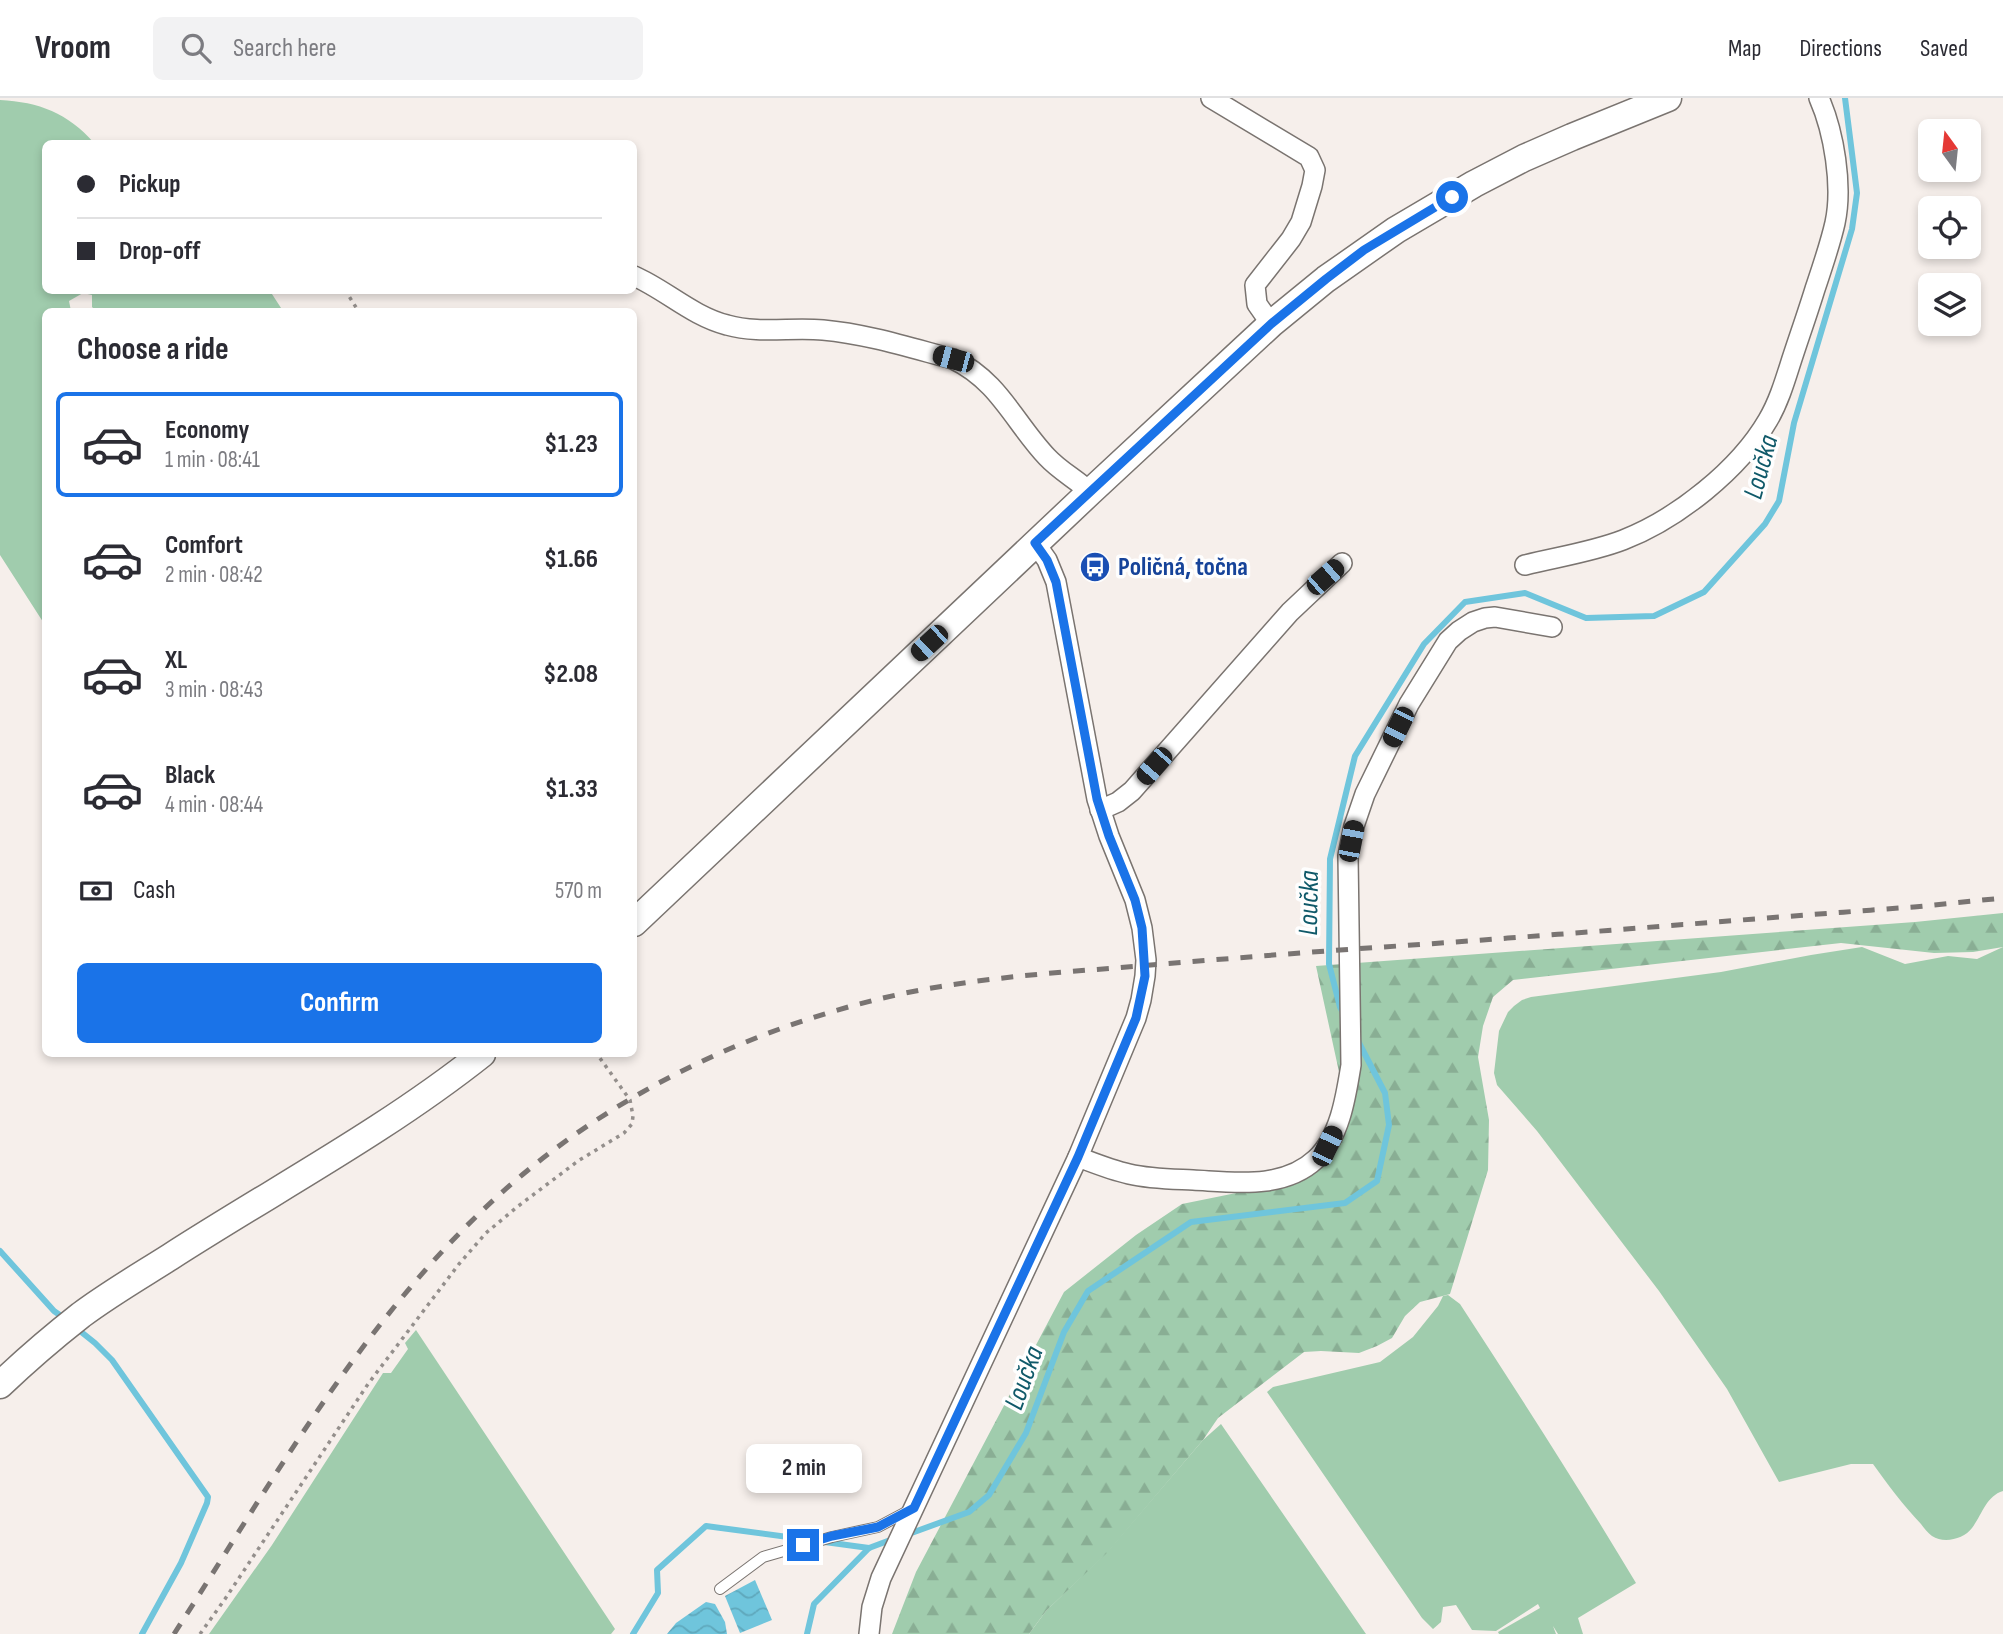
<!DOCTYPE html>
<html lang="en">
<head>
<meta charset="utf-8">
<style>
  :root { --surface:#fff; --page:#f2f2f3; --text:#2b2b33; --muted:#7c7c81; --line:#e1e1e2; --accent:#1a73e8 }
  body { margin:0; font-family:"Sofia Sans Condensed",sans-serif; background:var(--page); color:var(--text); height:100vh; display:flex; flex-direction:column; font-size:26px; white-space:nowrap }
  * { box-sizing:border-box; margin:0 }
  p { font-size:23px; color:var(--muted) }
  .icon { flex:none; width:38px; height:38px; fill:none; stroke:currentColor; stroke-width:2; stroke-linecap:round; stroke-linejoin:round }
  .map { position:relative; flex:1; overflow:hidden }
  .sheet { position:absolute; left:42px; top:210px; width:595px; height:749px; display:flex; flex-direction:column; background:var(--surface); border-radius:10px; box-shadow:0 4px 10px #0003 }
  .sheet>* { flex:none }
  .hud { position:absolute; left:42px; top:42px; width:595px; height:154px; border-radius:10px; box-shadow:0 4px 10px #0003; display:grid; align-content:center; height:154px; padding:0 35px; background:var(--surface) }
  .needle { width:46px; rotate:345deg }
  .controls { position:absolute; left:1918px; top:21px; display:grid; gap:14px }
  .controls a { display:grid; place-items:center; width:63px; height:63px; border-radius:10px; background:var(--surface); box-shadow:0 4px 10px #0003; font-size:35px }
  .end { position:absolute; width:32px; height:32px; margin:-16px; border:9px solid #1a73e8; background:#fff; box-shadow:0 0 0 4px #fff }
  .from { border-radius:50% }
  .bubble { position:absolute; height:49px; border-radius:10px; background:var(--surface); box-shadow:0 4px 10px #0003; font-size:23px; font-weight:700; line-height:49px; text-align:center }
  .car { position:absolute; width:21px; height:42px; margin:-21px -10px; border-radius:9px; box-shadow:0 0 5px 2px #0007; background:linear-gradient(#222 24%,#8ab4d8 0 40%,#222 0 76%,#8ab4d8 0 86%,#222 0) }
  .hud b { display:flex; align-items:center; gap:24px; height:66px; font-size:26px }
  .hud b+b { border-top:2px solid var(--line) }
  .hud i { width:18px; height:18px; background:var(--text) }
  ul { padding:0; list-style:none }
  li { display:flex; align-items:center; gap:21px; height:105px; margin:0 14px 10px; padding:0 21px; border:4px solid transparent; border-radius:10px }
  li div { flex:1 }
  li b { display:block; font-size:26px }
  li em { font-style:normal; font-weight:700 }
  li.active { border-color:var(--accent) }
  li>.icon { width:63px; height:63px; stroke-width:1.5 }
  h2 { padding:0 35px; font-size:32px; line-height:84px }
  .pay { display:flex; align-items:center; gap:18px; height:77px; padding:0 35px; font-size:26px }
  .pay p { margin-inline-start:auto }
  .action { display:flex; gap:14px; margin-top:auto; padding:14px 35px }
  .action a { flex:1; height:80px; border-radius:10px; background:var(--accent); color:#fff; font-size:28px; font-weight:700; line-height:80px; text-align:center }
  header { display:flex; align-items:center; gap:42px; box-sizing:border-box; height:98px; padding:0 35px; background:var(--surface); border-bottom:2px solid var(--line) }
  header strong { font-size:33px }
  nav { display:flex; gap:38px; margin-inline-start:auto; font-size:24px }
  .search { width:490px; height:63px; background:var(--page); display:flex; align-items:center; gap:18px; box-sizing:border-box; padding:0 24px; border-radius:10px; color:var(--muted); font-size:26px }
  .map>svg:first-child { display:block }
</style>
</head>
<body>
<header>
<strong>Vroom</strong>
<div class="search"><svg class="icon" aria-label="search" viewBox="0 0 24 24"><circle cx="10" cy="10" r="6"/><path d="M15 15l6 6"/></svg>Search here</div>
<nav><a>Map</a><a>Directions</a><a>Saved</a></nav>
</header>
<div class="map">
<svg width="2003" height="1536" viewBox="0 0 2003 1536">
  <defs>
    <pattern id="forest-firs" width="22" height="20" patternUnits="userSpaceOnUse" patternTransform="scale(1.75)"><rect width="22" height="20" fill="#a0ccad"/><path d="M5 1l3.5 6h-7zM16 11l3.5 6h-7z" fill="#89ae94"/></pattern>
    <pattern id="water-waves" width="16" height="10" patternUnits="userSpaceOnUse" patternTransform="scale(1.75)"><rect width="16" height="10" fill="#6fc5dc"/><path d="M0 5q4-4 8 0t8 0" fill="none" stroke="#5fa8bc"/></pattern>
  </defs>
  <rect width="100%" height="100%" fill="#f6efeb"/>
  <!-- green -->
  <g fill="#a0ccad">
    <path d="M0,2c39,2 68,13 94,43l-48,1v146l224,1 13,20h-187l-4,-4v-12l-9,-2 -14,8 2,10 -25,1 -1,313 -45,-70z"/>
    <path d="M1862,849l43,17 43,-8 29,3 26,-12v544c-17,5 -21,24 -31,37 -8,11 -28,16 -40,8 -4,-3 -8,-8 -11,-12 -18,-19 -33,-39 -48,-60h-22l-72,18 -52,-93 -68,-98 -122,-160 -40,-46 -3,-12 5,-42 9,-19 6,-6 8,-6 9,-3 190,-25 90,-17z"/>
    <path d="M1448,1197l12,9c60,92 119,184 176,279l-58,35 5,16h-25l-5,-8 3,8h-57l-1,-2 42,-24 -2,-4 -42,27 -24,-1 -16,-25 -13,2 -2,15 -8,7 -11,-11 -155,-226 6,-5 107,-25 33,-25 25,-31 5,-10z"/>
    <path d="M416,1232l199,299 -4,5h-402l63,-89 111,-172h8l17,-24 -3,-6z"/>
    <path d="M1221,1326l145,210h-337l17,-23 62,-60 95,-111z"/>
  </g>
  <!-- forest -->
  <path fill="url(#forest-firs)" d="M2003,815v34l-30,5 -39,1 -93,-10 -328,37 -20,17 -10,29 -5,31 11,63 -1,50 -38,124 -30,8 -15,14 -13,22 -15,8 -18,7 -38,-2 -17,1 -86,66 -15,22 -95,112 -62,59 -17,23h-137l24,-62 148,-280 72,-57 46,-31 69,-14 48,-13 47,-73 -30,-138 599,-44z"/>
  <!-- water -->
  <g fill="url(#water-waves)">
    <path d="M755,1482l17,40 -32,13 -15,-37z"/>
    <path d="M706,1504l9,2 10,18 2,12h-60l9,-11z"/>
  </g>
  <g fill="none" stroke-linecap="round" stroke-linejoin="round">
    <!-- stream -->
    <g stroke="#6fc5dc" stroke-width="6">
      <path d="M1345,918l-5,-9 -11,-43 1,-105 25,-103 69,-112 41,-42 60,-9 61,25 68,-2 50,-24 61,-68 14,-23 15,-78 58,-194 5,-36 -12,-95"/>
      <path d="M0,1153l54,60 10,7"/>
      <path d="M75,1229l20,16 17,17 96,137 -1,6 -26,60 -39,71"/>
      <path d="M906,1437l63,-23 20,-17 37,-62 38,-101 24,-41 103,-69 154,-19 32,-22 12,-56 -4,-32 -27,-52"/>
      <path d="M633,1536l25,-41 -1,-23 49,-44 163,22"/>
      <path d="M807,1536l7,-30 55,-56 24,-9"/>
    </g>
    <!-- service casing -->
    <g stroke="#7a7470" stroke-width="12">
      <path id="service" d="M720,1491l43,-32 69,-20 46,-10 32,-17"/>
    </g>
    <!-- minor casing -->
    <g stroke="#7a7470" stroke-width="22">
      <g id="minor">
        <path d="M1211,0l98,59 6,13 -3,16 -11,36 -10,17 -36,46 2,19 14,20"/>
        <path d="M634,178c32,14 58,40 93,49 32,9 64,2 96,5 44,4 88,18 130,29 46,22 61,63 94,98 13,14 29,22 43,35"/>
        <path d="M1525,467c32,-8 67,-13 98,-25 54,-21 116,-70 145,-120 10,-17 16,-36 22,-55 8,-25 17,-50 25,-76 7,-21 15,-44 20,-66 8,-37 -1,-91 -16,-125"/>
        <path d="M1100,712l18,-8 14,-11 158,-179 52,-49"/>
        <path d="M1078,1059c16,6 33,13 51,17 21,5 42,5 64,6 40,2 90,10 123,-21 24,-22 30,-63 35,-94l-3,-209 6,-30 11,-32 44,-90 39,-63 11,-10 14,-9 12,-4 10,-1 57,10"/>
        <path d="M869,1536l3,-27 9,-29 197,-421 58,-139 5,-18 4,-24 1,-16 -4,-32 -7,-28 -26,-64 -12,-37 -41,-217 -9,-22 -12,-17"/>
      </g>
    </g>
    <!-- secondary casing -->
    <g stroke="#7a7470" stroke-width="29">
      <g id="secondary">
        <path d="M634,825l456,-431 181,-168 55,-45 70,-49 78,-46 50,-26 48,-21 96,-39"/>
        <path d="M0,1287c26,-25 53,-48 81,-70 28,-21 59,-39 89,-58 104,-67 215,-126 312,-203"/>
      </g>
    </g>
    <!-- path -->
    <g stroke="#948f8c" stroke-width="3.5" stroke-dasharray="3.5 5" stroke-linecap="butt">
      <path d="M345,192l14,22"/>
      <path d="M200,1536l25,-35 143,-215 91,-120 27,-31 31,-26 61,-46 46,-28 8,-9 1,-8 -3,-16 -33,-46"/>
    </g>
    <!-- service -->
    <use href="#service" stroke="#fff" stroke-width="10"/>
    <!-- minor -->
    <use href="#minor" stroke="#fff" stroke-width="19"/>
    <!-- secondary -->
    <use href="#secondary" stroke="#fff" stroke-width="26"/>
    <!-- rail -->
    <path stroke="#797472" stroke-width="5" stroke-dasharray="12 12" stroke-linecap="butt" d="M174,1536c104,-161 199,-334 348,-459 103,-86 231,-146 361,-177 76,-18 154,-24 232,-30 84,-7 168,-14 253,-20 182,-12 364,-28 546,-41l89,-9"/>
  </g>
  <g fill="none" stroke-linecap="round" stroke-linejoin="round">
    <!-- route -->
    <path stroke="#1a73e8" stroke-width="9" d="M803,1447l29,-9 46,-9 36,-19 164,-351 58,-139 9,-42 -3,-48 -7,-28 -26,-64 -12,-37 -41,-217 -9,-22 -12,-17 236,-219 55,-45 38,-29 88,-53"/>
  </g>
  <!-- icons -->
  <defs>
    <g id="bus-disc" transform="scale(1.575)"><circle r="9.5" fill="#1a4fb4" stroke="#fefefe"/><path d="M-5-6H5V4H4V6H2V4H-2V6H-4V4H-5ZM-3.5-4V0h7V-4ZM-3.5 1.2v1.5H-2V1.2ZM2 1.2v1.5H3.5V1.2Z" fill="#fff"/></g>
  </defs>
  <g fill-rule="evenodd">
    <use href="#bus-disc" x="1095" y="469"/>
  </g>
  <g text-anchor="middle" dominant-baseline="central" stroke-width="7" stroke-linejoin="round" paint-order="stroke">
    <!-- transit labels -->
    <g font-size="26" font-weight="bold" fill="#164399" stroke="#fefefe" text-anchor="start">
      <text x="1118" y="469">Poličná, točna</text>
    </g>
    <!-- water labels -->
    <g font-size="28" font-style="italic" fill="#0f5969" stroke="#fefefe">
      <text transform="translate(1761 369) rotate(-75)">Loučka</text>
      <text transform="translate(1309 805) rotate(-89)">Loučka</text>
      <text transform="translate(1024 1280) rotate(-70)">Loučka</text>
    </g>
  </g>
</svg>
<div class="controls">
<a><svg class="needle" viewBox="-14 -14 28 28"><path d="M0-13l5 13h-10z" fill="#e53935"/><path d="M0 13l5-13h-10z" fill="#7c7c81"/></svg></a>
<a><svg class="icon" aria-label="locate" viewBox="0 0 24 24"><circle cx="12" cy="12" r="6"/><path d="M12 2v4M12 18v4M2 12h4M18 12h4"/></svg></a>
<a><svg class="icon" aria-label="layers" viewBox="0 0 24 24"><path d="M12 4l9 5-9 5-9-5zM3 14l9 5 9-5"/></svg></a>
</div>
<i class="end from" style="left:1452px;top:99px"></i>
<i class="end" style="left:803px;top:1447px"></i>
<div class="bubble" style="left:746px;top:1346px;width:116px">2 min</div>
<i class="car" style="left:953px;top:261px;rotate:285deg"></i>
<i class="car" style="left:1325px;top:479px;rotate:49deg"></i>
<i class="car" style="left:929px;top:545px;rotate:227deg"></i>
<i class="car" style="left:1398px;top:629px;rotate:206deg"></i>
<i class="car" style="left:1154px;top:668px;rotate:221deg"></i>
<i class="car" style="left:1351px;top:743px;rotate:11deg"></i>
<i class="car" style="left:1327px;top:1048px;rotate:25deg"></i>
<div class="hud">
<b><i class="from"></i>Pickup</b>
<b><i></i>Drop-off</b>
</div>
<section class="sheet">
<h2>Choose a ride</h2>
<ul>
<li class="active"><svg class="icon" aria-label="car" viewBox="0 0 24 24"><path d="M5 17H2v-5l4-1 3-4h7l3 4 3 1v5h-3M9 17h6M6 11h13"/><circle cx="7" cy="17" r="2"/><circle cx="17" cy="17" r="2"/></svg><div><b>Economy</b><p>1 min · 08:41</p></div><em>$1.23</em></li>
<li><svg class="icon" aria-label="car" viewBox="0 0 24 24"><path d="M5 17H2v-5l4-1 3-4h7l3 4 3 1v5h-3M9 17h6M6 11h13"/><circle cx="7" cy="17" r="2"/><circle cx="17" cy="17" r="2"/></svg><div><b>Comfort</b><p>2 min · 08:42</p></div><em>$1.66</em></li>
<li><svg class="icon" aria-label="car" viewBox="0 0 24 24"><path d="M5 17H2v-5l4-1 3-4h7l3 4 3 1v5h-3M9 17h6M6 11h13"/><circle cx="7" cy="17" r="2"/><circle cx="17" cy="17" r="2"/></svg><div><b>XL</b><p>3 min · 08:43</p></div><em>$2.08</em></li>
<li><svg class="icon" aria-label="car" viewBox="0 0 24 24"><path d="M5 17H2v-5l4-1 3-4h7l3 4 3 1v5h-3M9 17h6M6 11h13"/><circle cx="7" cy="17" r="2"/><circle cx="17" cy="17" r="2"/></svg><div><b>Black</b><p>4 min · 08:44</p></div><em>$1.33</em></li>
</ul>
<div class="pay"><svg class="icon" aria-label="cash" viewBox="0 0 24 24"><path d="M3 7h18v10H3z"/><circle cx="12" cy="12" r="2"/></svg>Cash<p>570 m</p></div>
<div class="action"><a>Confirm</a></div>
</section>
</div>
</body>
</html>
